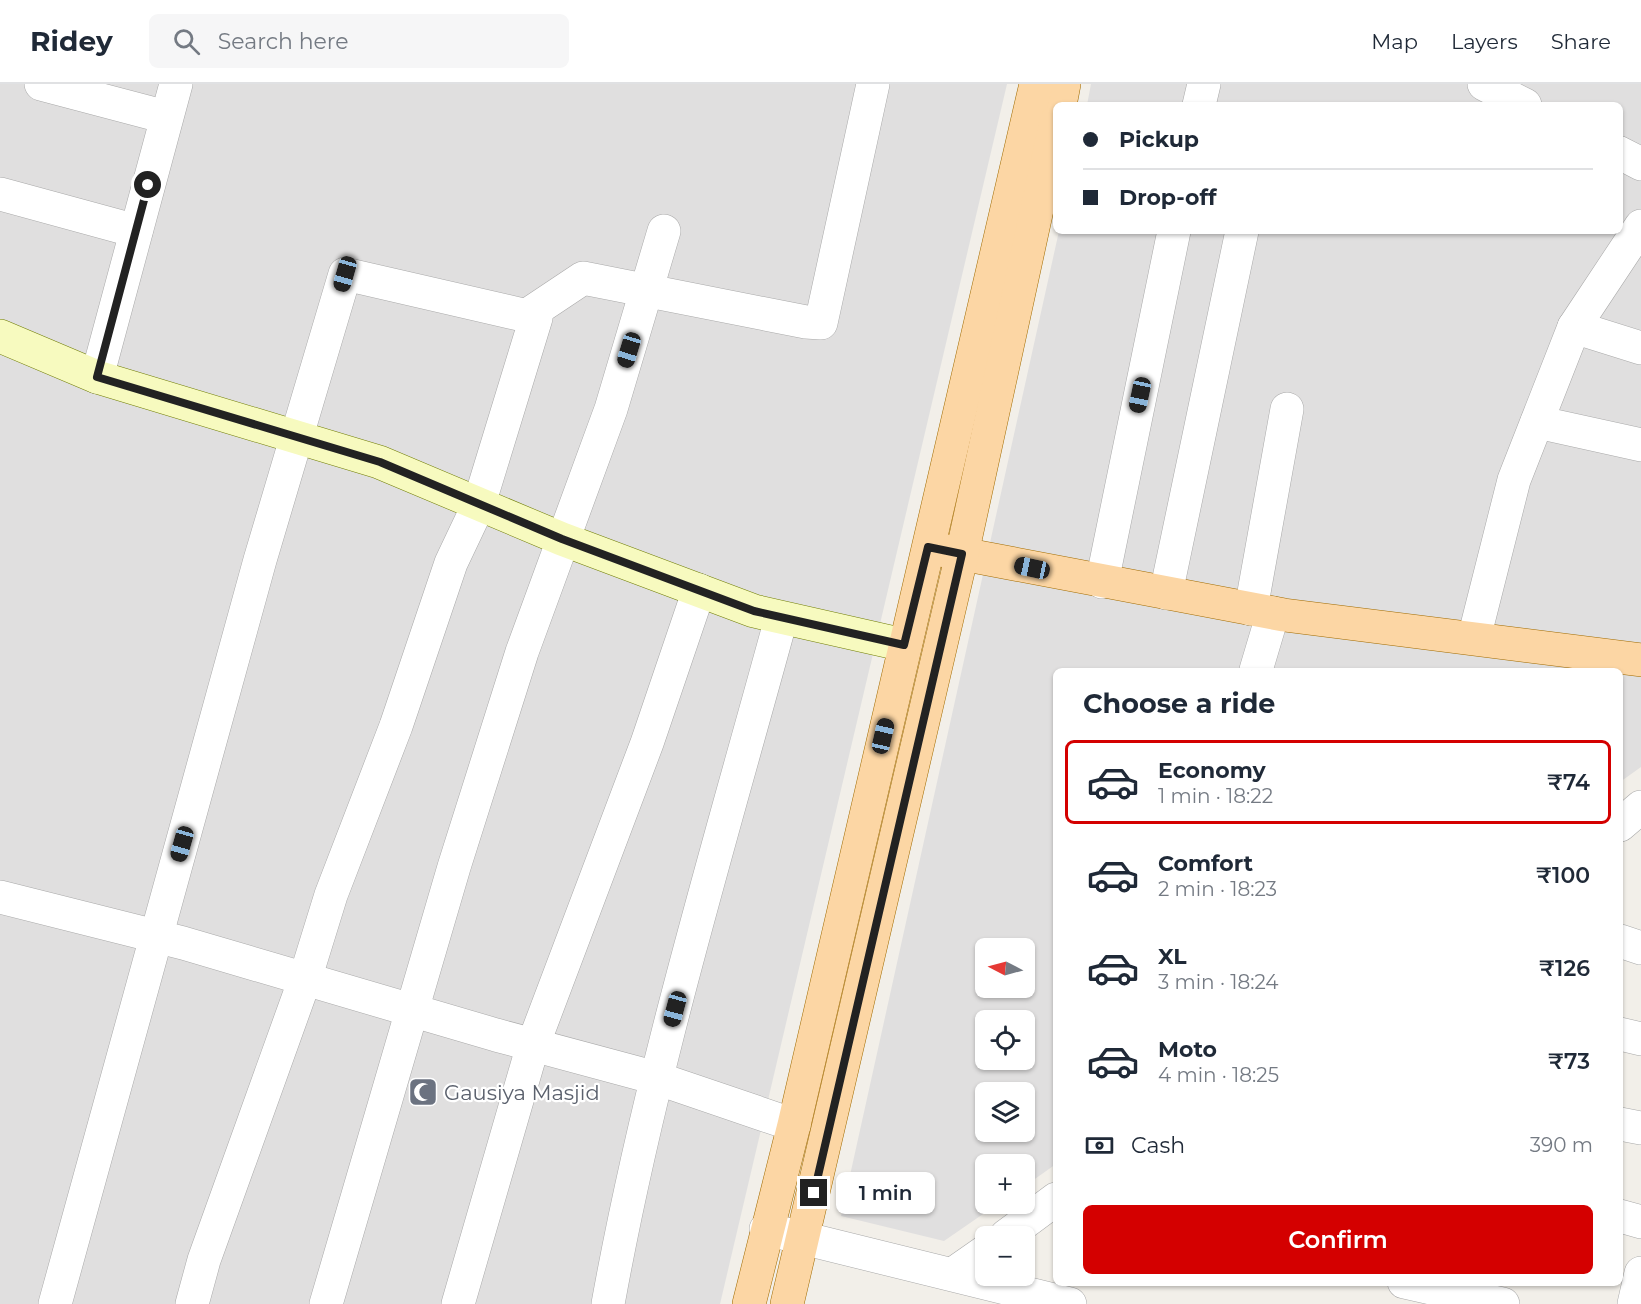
<!DOCTYPE html>
<html lang="en">
<head>
<meta charset="utf-8">
<style>
  :root { --surface:#fff; --page:#f6f6f7; --text:#1f2937; --muted:#747a83; --line:#e0e1e3; --accent:#d40000 }
  body { margin:0; font-family:Montserrat,sans-serif; background:var(--page); color:var(--text); height:100vh; display:flex; flex-direction:column; font-size:22px; white-space:nowrap }
  * { box-sizing:border-box; margin:0 }
  p { font-size:20px; color:var(--muted) }
  .icon { flex:none; width:33px; height:33px; fill:none; stroke:currentColor; stroke-width:2; stroke-linecap:round; stroke-linejoin:round }
  .map { position:relative; flex:1; overflow:hidden }
  .drawer { position:absolute; left:1053px; top:584px; width:570px; height:618px; display:flex; flex-direction:column; background:var(--surface); border-radius:9px; box-shadow:0 2px 4px #0004 }
  .drawer>* { flex:none }
  .hud { position:absolute; left:1053px; top:18px; width:570px; height:132px; border-radius:9px; box-shadow:0 2px 4px #0004; display:grid; align-content:center; height:132px; padding:0 30px; background:var(--surface) }
  .needle { width:39px; rotate:276deg }
  .tools { position:absolute; left:975px; top:854px; display:grid; gap:12px }
  .tools a { display:grid; place-items:center; width:60px; height:60px; border-radius:9px; background:var(--surface); box-shadow:0 2px 4px #0004; font-size:30px }
  .end { position:absolute; width:27px; height:27px; margin:-14px; border:8px solid #222; background:#fff; box-shadow:0 0 0 3px #fff }
  .from { border-radius:50% }
  .bubble { position:absolute; height:42px; border-radius:9px; background:var(--surface); box-shadow:0 2px 4px #0004; font-size:20px; font-weight:600; line-height:42px; text-align:center }
  .car { position:absolute; width:18px; height:36px; margin:-18px -9px; border-radius:8px; box-shadow:0 0 4px 2px #0007; background:linear-gradient(#222 24%,#8ab4d8 0 40%,#222 0 76%,#8ab4d8 0 86%,#222 0) }
  .hud b { display:flex; align-items:center; gap:21px; height:57px; font-size:22px }
  .hud b+b { border-top:2px solid var(--line) }
  .hud i { width:15px; height:15px; background:var(--text) }
  ul { padding:0; list-style:none }
  li { display:flex; align-items:center; gap:18px; height:84px; margin:0 12px 9px; padding:0 18px; border:3px solid transparent; border-radius:9px }
  li div { flex:1 }
  li b { display:block; font-size:22px }
  li em { font-style:normal; font-weight:600 }
  li.on { border-color:var(--accent) }
  li>.icon { width:54px; height:54px; stroke-width:1.5 }
  h2 { padding:0 30px; font-size:27px; line-height:72px }
  .pay { display:flex; align-items:center; gap:15px; height:66px; padding:0 30px; font-size:22px }
  .pay p { margin-inline-start:auto }
  .primary-button { display:flex; gap:12px; margin-top:auto; padding:12px 30px }
  .primary-button a { flex:1; height:69px; border-radius:9px; background:var(--accent); color:#fff; font-size:24px; font-weight:600; line-height:69px; text-align:center }
  header { display:flex; align-items:center; gap:36px; box-sizing:border-box; height:84px; padding:0 30px; background:var(--surface); border-bottom:2px solid var(--line) }
  header strong { font-size:28px }
  nav { display:flex; gap:33px; margin-inline-start:auto; font-size:21px }
  .search { width:420px; height:54px; background:var(--page); display:flex; align-items:center; gap:15px; box-sizing:border-box; padding:0 21px; border-radius:9px; color:var(--muted); font-size:22px }
  .map>svg:first-child { display:block }
</style>
</head>
<body>
<header>
<strong>Ridey</strong>
<div class="search"><svg class="icon" aria-label="search" viewBox="0 0 24 24"><circle cx="10" cy="10" r="6"/><path d="M15 15l6 6"/></svg>Search here</div>
<nav><a>Map</a><a>Layers</a><a>Share</a></nav>
</header>
<div class="map">
<svg width="1641" height="1220" viewBox="0 0 1641 1220">
  <rect width="100%" height="100%" fill="#f2efe9"/>
  <!-- residential -->
  <g fill="#e0dfdf" fill-rule="evenodd">
    <path d="M0,0h1007l-287,1220h-720z"/>
    <path d="M1091,0h550v683l-21,15v-112h-564v494l-31,22 -1,-22h-38v39h13l-55,38 -103,-25 218,-985h561v-126h-533zM986,864h38v39h-38zM986,936h38v39h-38zM986,1008h38v39h-38z"/>
  </g>
  <g fill="none" stroke-linecap="round" stroke-linejoin="round">
    <!-- minor casing -->
    <g stroke="#a9a9a9" stroke-width="34">
      <g id="minor">
        <path d="M41,0l125,33"/>
        <path d="M1484,0l41,21"/>
        <path d="M1199,21l5,-21"/>
        <path d="M1620,69l21,11"/>
        <path d="M0,110l136,37"/>
        <path d="M526,232l57,-38 223,44 15,1 52,-239"/>
        <path d="M1574,243l67,21"/>
        <path d="M97,293l79,-293"/>
        <path d="M1537,338l104,23"/>
        <path d="M1102,498l72,-351"/>
        <path d="M1166,509l76,-362"/>
        <path d="M1251,525l36,-200"/>
        <path d="M1474,554l40,-158 60,-153 67,-101"/>
        <path d="M1256,586l17,-57"/>
        <path d="M1620,741l21,-18"/>
        <path d="M0,813l183,46 313,92 160,43 138,47"/>
        <path d="M1620,857l21,7"/>
        <path d="M1620,950l21,5"/>
        <path d="M1620,1040l21,4"/>
        <path d="M1620,1132l21,6"/>
        <path d="M766,1145l304,75"/>
        <path d="M1006,1152l50,-37"/>
        <path d="M953,1190l33,-23"/>
        <path d="M1404,1198l99,22"/>
        <path d="M55,1220l205,-744 85,-286 191,44 -57,186 -28,59 -55,163 -65,169 -26,84 -101,281 -12,44"/>
        <path d="M326,1220l128,-437 68,-215 89,-243 53,-178"/>
        <path d="M458,1220l75,-259 114,-302 52,-153"/>
        <path d="M608,1220c42,-232 111,-458 173,-685"/>
        <path d="M1634,1220l7,-31"/>
      </g>
    </g>
    <!-- secondary casing -->
    <g stroke="#707d05" stroke-width="34">
      <path id="secondary" d="M0,252l97,41 282,85 183,77 192,72 150,34"/>
    </g>
    <!-- primary casing -->
    <g stroke="#a06b00" stroke-width="34">
      <g id="primary">
        <path d="M1060,21l4,-21"/>
        <path d="M941,466l343,65 357,45"/>
        <path d="M749,1220l45,-179 242,-1041"/>
        <path d="M787,1220l175,-750 94,-432"/>
      </g>
    </g>
    <!-- minor -->
    <use href="#minor" stroke="#fff" stroke-width="33"/>
    <!-- secondary -->
    <use href="#secondary" stroke="#f7fabf" stroke-width="33"/>
    <!-- primary -->
    <use href="#primary" stroke="#fcd6a4" stroke-width="33"/>
  </g>
  <g fill="none" stroke-linecap="round" stroke-linejoin="round">
    <!-- route -->
    <path stroke="#222" stroke-width="8" d="M148,101l-51,192 283,85 182,77 192,72 150,34 24,-98 34,7 -148,639"/>
  </g>
  <!-- icons -->
  <defs>
    <g id="mosque-square" transform="scale(1.5)"><rect x="-9" y="-9" width="18" height="18" rx="4" fill="#6b7280" stroke="#fff"/><path d="M3.5-4.9A6 6 0 1 0 3.5 4.9A5 5 0 1 1 3.5-4.9Z" fill="#fff"/></g>
  </defs>
  <g fill-rule="evenodd">
    <use href="#mosque-square" x="423" y="1008"/>
  </g>
  <g text-anchor="middle" dominant-baseline="central" stroke-width="4.5" stroke-linejoin="round" paint-order="stroke">
    <!-- worship labels -->
    <g font-size="21" fill="#5b616d" stroke="#fff" text-anchor="start">
      <text x="444" y="1008">Gausiya Masjid</text>
    </g>
  </g>
</svg>
<div class="tools">
<a><svg class="needle" viewBox="-14 -14 28 28"><path d="M0-13l5 13h-10z" fill="#e53935"/><path d="M0 13l5-13h-10z" fill="#747a83"/></svg></a>
<a><svg class="icon" aria-label="locate" viewBox="0 0 24 24"><circle cx="12" cy="12" r="6"/><path d="M12 2v4M12 18v4M2 12h4M18 12h4"/></svg></a>
<a><svg class="icon" aria-label="layers" viewBox="0 0 24 24"><path d="M12 4l9 5-9 5-9-5zM3 14l9 5 9-5"/></svg></a>
<a>+</a>
<a>−</a>
</div>
<i class="end from" style="left:148px;top:101px"></i>
<i class="end" style="left:814px;top:1109px"></i>
<div class="bubble" style="left:836px;top:1088px;width:99px">1 min</div>
<i class="car" style="left:345px;top:190px;rotate:196deg"></i>
<i class="car" style="left:629px;top:266px;rotate:197deg"></i>
<i class="car" style="left:1140px;top:311px;rotate:192deg"></i>
<i class="car" style="left:1032px;top:484px;rotate:282deg"></i>
<i class="car" style="left:883px;top:652px;rotate:13deg"></i>
<i class="car" style="left:182px;top:760px;rotate:196deg"></i>
<i class="car" style="left:675px;top:925px;rotate:195deg"></i>
<div class="hud">
<b><i class="from"></i>Pickup</b>
<b><i></i>Drop-off</b>
</div>
<section class="drawer">
<h2>Choose a ride</h2>
<ul>
<li class="on"><svg class="icon" aria-label="car" viewBox="0 0 24 24"><path d="M5 17H2v-5l4-1 3-4h7l3 4 3 1v5h-3M9 17h6M6 11h13"/><circle cx="7" cy="17" r="2"/><circle cx="17" cy="17" r="2"/></svg><div><b>Economy</b><p>1 min · 18:22</p></div><em>₹74</em></li>
<li><svg class="icon" aria-label="car" viewBox="0 0 24 24"><path d="M5 17H2v-5l4-1 3-4h7l3 4 3 1v5h-3M9 17h6M6 11h13"/><circle cx="7" cy="17" r="2"/><circle cx="17" cy="17" r="2"/></svg><div><b>Comfort</b><p>2 min · 18:23</p></div><em>₹100</em></li>
<li><svg class="icon" aria-label="car" viewBox="0 0 24 24"><path d="M5 17H2v-5l4-1 3-4h7l3 4 3 1v5h-3M9 17h6M6 11h13"/><circle cx="7" cy="17" r="2"/><circle cx="17" cy="17" r="2"/></svg><div><b>XL</b><p>3 min · 18:24</p></div><em>₹126</em></li>
<li><svg class="icon" aria-label="car" viewBox="0 0 24 24"><path d="M5 17H2v-5l4-1 3-4h7l3 4 3 1v5h-3M9 17h6M6 11h13"/><circle cx="7" cy="17" r="2"/><circle cx="17" cy="17" r="2"/></svg><div><b>Moto</b><p>4 min · 18:25</p></div><em>₹73</em></li>
</ul>
<div class="pay"><svg class="icon" aria-label="cash" viewBox="0 0 24 24"><path d="M3 7h18v10H3z"/><circle cx="12" cy="12" r="2"/></svg>Cash<p>390 m</p></div>
<div class="primary-button"><a>Confirm</a></div>
</section>
</div>
</body>
</html>
